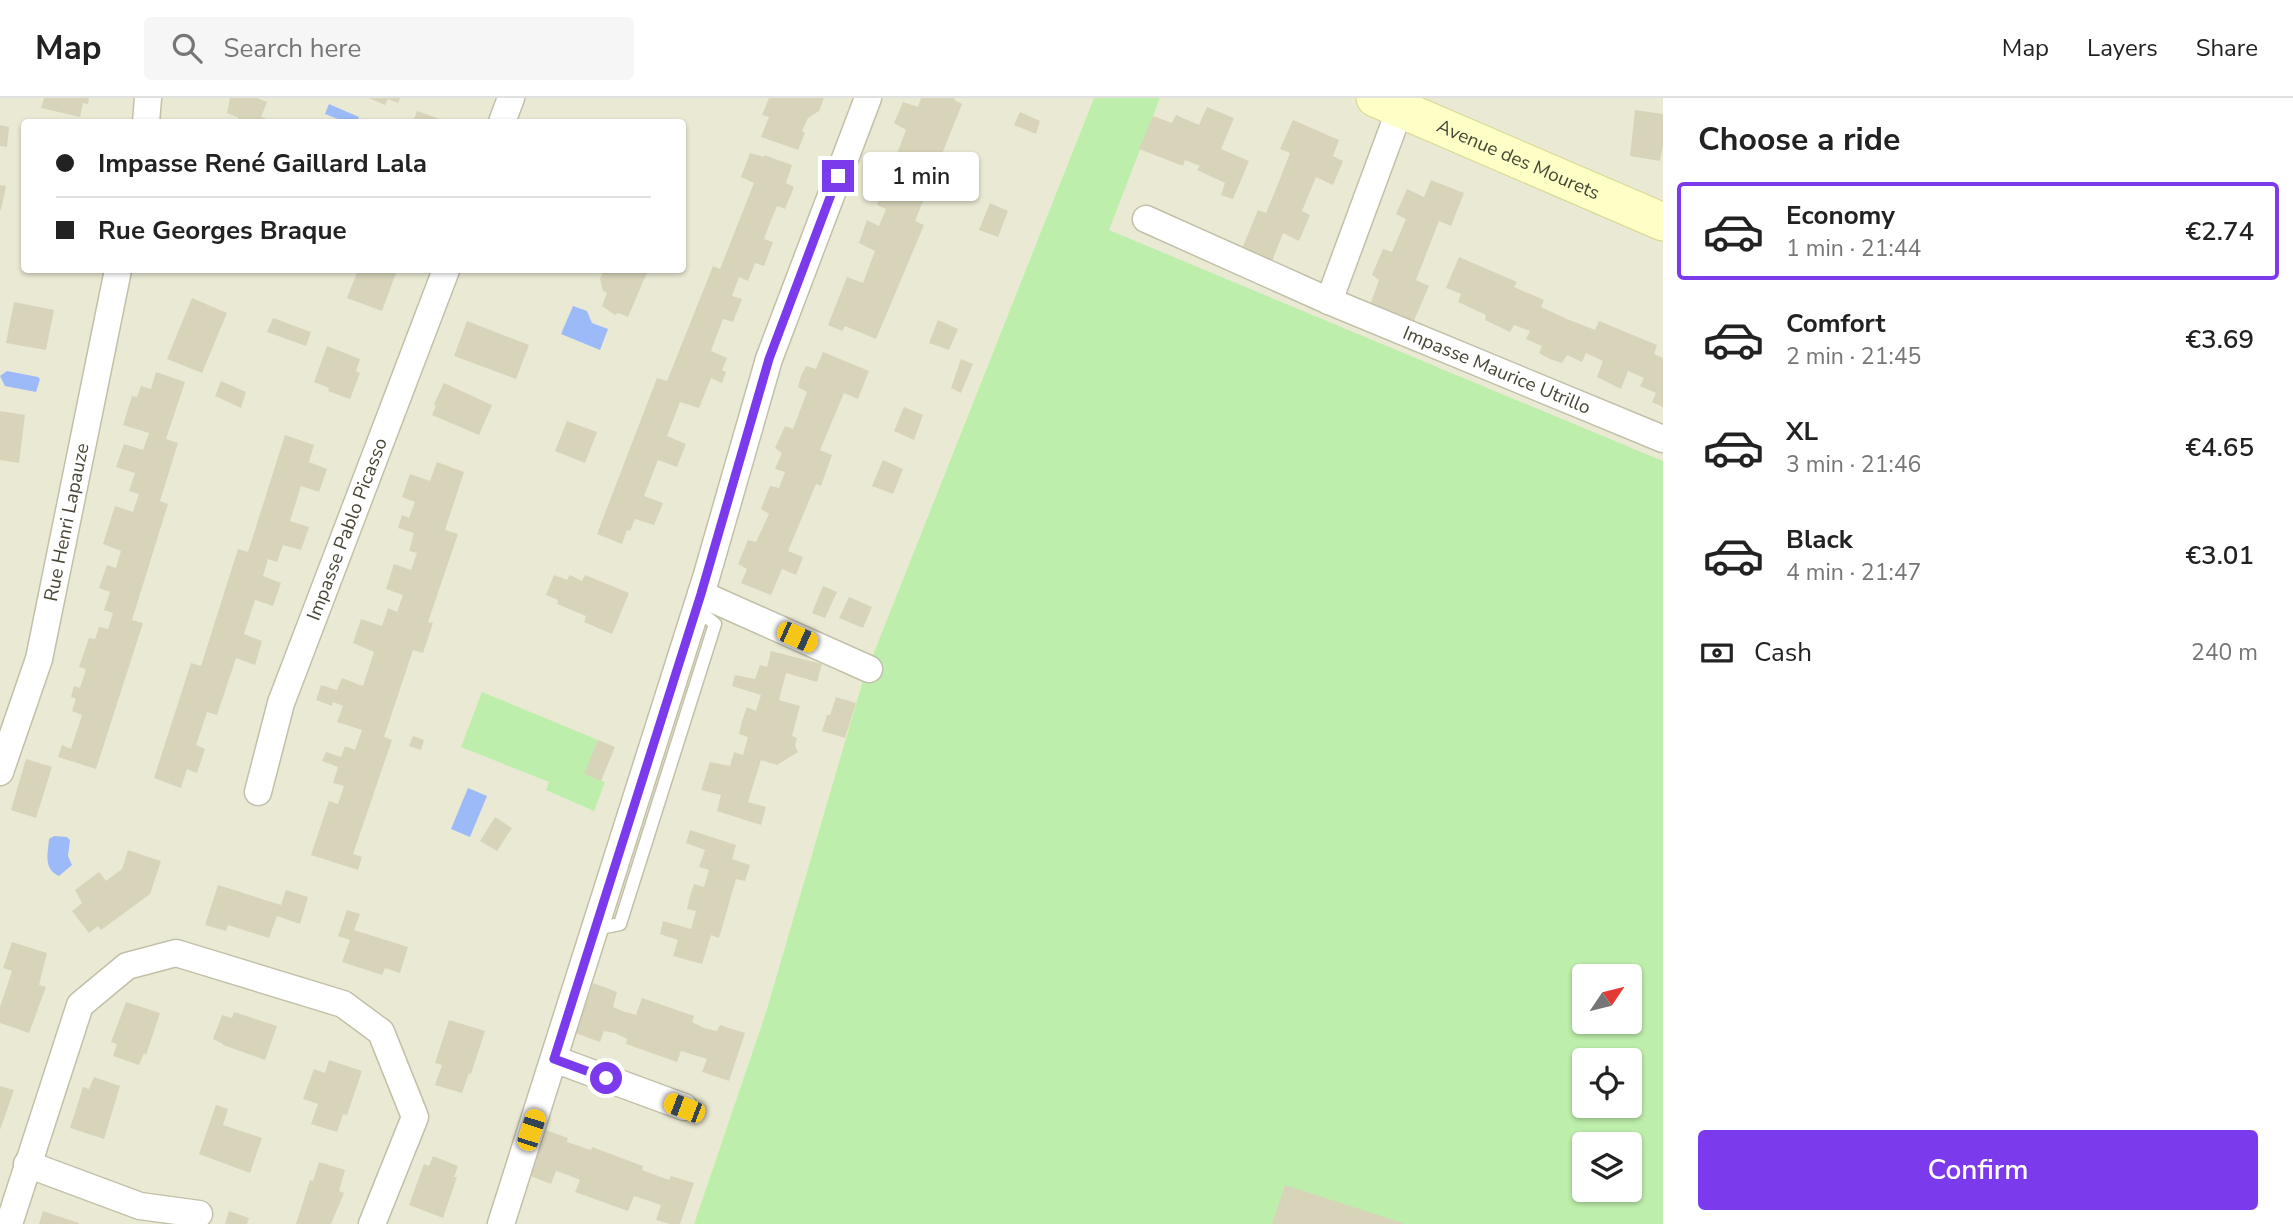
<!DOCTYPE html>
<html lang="en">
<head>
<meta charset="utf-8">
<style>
  :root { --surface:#fff; --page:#f6f6f6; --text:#222; --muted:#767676; --line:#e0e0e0; --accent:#7c3aed }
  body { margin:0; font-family:"Nunito Sans",sans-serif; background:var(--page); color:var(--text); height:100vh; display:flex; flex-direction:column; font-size:26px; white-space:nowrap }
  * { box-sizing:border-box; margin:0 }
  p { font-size:23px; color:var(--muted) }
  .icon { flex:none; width:38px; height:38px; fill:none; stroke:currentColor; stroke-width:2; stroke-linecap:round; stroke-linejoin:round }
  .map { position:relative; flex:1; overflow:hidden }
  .details { display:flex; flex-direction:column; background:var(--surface); width:630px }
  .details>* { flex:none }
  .top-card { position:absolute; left:21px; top:21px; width:665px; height:154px; border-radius:7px; box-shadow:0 2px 5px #0004; display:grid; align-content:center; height:154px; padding:0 35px; background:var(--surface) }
  .needle { width:46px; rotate:55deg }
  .buttons { position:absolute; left:1572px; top:866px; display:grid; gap:14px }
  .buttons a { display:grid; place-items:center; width:70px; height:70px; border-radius:7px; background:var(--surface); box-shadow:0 2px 5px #0004; font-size:35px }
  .end { position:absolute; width:32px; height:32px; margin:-16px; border:9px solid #7c3aed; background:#fff; box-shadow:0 0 0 4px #fff }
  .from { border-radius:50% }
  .bubble { position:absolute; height:49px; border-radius:7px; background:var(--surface); box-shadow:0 2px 5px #0004; font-size:23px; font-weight:600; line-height:49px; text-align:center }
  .car { position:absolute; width:21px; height:42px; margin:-21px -10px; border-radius:9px; box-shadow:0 0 5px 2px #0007; background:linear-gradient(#f5c518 24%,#345 0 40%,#f5c518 0 76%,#345 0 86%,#f5c518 0) }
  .top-card b { display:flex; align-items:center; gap:24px; height:66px; font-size:26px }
  .top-card b+b { border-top:2px solid var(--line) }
  .top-card i { width:18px; height:18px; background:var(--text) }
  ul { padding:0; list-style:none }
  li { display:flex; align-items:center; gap:21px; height:98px; margin:0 14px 10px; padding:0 21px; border:4px solid transparent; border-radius:7px }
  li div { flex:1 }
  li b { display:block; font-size:26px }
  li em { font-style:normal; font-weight:600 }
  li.current { border-color:var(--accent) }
  li>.icon { width:63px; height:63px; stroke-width:1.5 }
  h2 { padding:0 35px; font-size:32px; line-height:84px }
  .pay { display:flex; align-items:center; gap:18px; height:77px; padding:0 35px; font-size:26px }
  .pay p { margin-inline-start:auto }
  .button { display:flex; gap:14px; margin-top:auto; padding:14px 35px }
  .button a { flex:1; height:80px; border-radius:7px; background:var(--accent); color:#fff; font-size:28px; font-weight:600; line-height:80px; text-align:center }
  header { display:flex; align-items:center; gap:42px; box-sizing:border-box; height:98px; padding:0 35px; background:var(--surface); border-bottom:2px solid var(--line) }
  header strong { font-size:33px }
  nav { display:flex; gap:38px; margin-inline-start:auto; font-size:24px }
  .search { width:490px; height:63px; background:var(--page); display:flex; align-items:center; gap:18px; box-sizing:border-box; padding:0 24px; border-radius:7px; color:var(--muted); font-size:26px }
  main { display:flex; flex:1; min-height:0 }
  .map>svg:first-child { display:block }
</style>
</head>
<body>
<header>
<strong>Map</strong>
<div class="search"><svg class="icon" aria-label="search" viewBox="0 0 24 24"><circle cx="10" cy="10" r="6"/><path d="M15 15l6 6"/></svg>Search here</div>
<nav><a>Map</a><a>Layers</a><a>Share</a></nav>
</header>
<main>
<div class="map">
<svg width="1663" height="1126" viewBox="0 0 1663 1126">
  <rect width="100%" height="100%" fill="#f5f5e6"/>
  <!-- residential -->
  <g fill="#eae9d4" fill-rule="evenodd">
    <path d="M0,0h1094l-231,582 -97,332 -72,212h-694zM24,24h658v148h-658z"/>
    <path d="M1160,0h503v363l-555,-231z"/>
  </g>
  <!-- green -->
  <g fill="#bdeeab" fill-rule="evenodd">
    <path d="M1094,0h66l-51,132 554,231v763h-969l72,-212 97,-332zM1584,878h45v46h-45zM1584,962h45v46h-45zM1584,1046h45v46h-45z"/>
    <path d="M482,594l116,48 -13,34 20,8 -11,29 -48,-21 3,-8 -88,-35z"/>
  </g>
  <!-- water -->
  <g fill="#9cbaf8">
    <path d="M329,6l30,13 -2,5h-11l-21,-8z"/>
    <path d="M573,208l14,5 5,12 16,6 -8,21 -39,-16z"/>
    <path d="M7,273l31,6 2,2 -4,13 -31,-6 -5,-10z"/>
    <path d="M468,690l19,8 -17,41 -19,-8z"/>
    <path d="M54,738l13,1 3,3 -2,16 4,9 -13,11c-16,-7 -11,-23 -10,-37z"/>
  </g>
  <!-- building -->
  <g fill="#d8d4ba">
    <path d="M44,0h45l-1,6 -5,-1 -3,14 -39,-9z"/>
    <path d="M230,0h27l10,4 -6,15 15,5h-39l2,-4 -12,-5z"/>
    <path d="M369,0h31l-2,5 -10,-4 -3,6z"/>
    <path d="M769,0h55l-5,13 -11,7 -6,13 3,2 -7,17 -37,-13 8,-20 -7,-2z"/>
    <path d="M921,0h34l-1,2 8,4 -47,117 9,4 -48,114 -31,-13 -3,5 -14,-6 19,-48 16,6 12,-32 -16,-8 8,-23 12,6 7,-17 -9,-4 6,-19 -12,-5 9,-22 14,3 12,-32 -12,-7 9,-21 15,5z"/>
    <path d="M1207,9l27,11 -13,31 28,12 -16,38 -12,-4 4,-12 -28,-13 3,-4 -15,-6 -2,6 -44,-17 14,-33 19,7 4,-8 23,10z"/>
    <path d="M1635,12l28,4v32l-3,15 -30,-5z"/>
    <path d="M417,13l31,11h-35z"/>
    <path d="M1020,14l20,9 -4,13 -22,-9z"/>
    <path d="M1293,22l46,20 -6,16 10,5 -10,24 -17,-8 -14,34 8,4 -11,26 -16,-8 -12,31 -30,-13 17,-41 8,3 12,-29 12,-31 -10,-4z"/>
    <path d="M0,27l9,2 -2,20 -7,-1z"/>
    <path d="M750,55l14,4v-2l28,10 -6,18 8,4 -9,22 -8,-3 -7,17 -6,16 9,3 -9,24 -9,-3 -7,18 -9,-4 -7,19 10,3 -9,23 -10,-3 -12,32 16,7 -5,12 4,2 -4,11 -11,-5 -12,30 -19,-6 -13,34 19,8 -9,23 -19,-7 -14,36 19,7 -9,22 -19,-6 -5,12 -3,-1 -5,14 -25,-10 60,-156 10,3 46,-115 7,3 34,-86 -13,-6z"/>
    <path d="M1431,82l33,13 -13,33 -12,-5 -23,59 13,6 -16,37 -43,-18 9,-25 -7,-5 11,-26 9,3 14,-33 -10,-5 11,-25 17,8z"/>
    <path d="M0,87l6,1 -5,24h-1z"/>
    <path d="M990,105l18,8 -10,26 -19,-7z"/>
    <path d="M1459,159l58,25 -3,5 30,13 -3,7 26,12 28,11 4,-9 58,24 -3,9 9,4v49l-11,-5 4,-9 -16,-7 4,-8 -16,-7 -7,18 -24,-12 6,-16 -17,-8 -4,9 -15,-7 -5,8 -12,-4 -11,-6 3,-7 -16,-7 4,-8 -16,-6 -4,7 -25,-12 1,-5 -28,-13 3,-8 -15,-6z"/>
    <path d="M358,172h39l-15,41 -35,-13z"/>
    <path d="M604,172h44l-20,47 -10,-4 -3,2 -13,-9 5,-13 -4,-2 -3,-12z"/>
    <path d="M192,200l35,15 -25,60 -35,-14z"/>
    <path d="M14,204l40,8 -8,40 -40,-7z"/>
    <path d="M273,220l38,14 -5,14 -39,-14z"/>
    <path d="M938,222l20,9 -9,21 -20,-7z"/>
    <path d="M467,223l62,24 -13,34 -62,-23z"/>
    <path d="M327,248l33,13 -4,12 4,2 -10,26 -22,-8 1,-3 -15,-6z"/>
    <path d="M823,254l46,19 -11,28 -14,-6 -24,57 12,5 -11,31 -5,-2 -28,67 15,6 -7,18 -14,-6 -11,26 -30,-12 6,-14 -9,-5 10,-24 8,2 13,-28 -8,-5 9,-23 9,2 6,-16 -10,-3 7,-16 -7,-5 10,-22 8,3 14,-37 -9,-5 3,-11 5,-10 10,3z"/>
    <path d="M961,261l12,5 -12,29 -10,-5z"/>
    <path d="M156,274l29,10 -19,57 12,4 -18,58 8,3 -36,116 11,3 -47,146 -38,-12 4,-12 9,4 11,-34 -10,-4 4,-12 -5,-2 3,-11 6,2 6,-19 -7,-2 10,-29 6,1 4,-12 9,2 5,-16 -9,-3 6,-18 -11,-4 8,-23 9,3 5,-17 -18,-7 12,-38 18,6 6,-18 -10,-3 6,-18 -19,-6 8,-23 19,6 6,-17 -26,-8 9,-29 5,1 4,-11 10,3z"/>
    <path d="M221,283l25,11 -5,16 -26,-12z"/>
    <path d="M444,285l48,22 -13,30 -47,-20 4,-9 -2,-2z"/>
    <path d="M904,309l19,8 -9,25 -20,-9z"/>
    <path d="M0,313l25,4 -6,48 -19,-3z"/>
    <path d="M567,323l30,11 -12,31 -30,-12z"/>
    <path d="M285,337l29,10 -5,17 18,7 -8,23 -18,-6 -11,35 19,6 -8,23 -18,-5 -6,17 -9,-3 -5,17 18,7 -8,23 -18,-6 -11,34 18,7 -7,24 -19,-7 -19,57 -10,-3 -11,33 9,4 -8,24 -10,-4 -6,19 -27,-10 37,-115 10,3 37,-117 10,3z"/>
    <path d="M883,362l20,9 -10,25 -21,-8z"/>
    <path d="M437,364l27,10 -19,58 13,4 -30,88 5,1 -10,30 -10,-3 -29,87 8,3 -39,114 9,3 -4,13 -47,-15 18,-54 9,3 6,-18 -11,-3 5,-16 -16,-6 4,-9 15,5 4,-11 10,4 7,-20 -25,-8 6,-16 -10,-4 -1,4 -16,-6 5,-15 16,5 5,-12 21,8 11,-34 -21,-9 8,-24 21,7 6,-18 9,4 6,-17 -17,-6 8,-25 17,6 6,-17 -8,-2 5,-18 -16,-5 4,-13 7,3 6,-16 -13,-5 8,-23 20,7z"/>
    <path d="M554,477l13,5 3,-5 12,6 3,-6 44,18 -17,41 -28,-12 2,-6 -29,-12 1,-4 -12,-5z"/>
    <path d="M823,488l14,6 -12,26 -13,-5z"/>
    <path d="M849,499l23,10 -9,21 -24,-10z"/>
    <path d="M771,553l51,13 -5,18 -31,-9 -7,27 21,6 -8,30 5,2 -2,8 3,6 -21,13 -16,-5 -13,42 18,5 -5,18 -44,-14 4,-16 -20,-5 9,-28 20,4 4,-14 9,3 5,-18 -9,-3 3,-13 5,-14 9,4 5,-16 -29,-9 3,-11 20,4 5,-14 7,2z"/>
    <path d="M836,599l20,6 -11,35 -23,-7 5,-16h3z"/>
    <path d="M413,638l11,4 -3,10 -12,-4z"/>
    <path d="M598,642l17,7 -14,34 -17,-7z"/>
    <path d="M26,661l26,8 -16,51 -25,-8z"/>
    <path d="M495,719l17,11 -15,23 -17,-10z"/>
    <path d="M690,732l46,15 -4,14 18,6 -5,16 -9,-2 -17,59 -8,-3 -9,29 -29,-8 5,-16 -18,-6 3,-13 28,8 5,-18 -9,-2 3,-13 4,-12 10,3 5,-17 -10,-3 6,-17 -19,-7z"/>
    <path d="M128,752l33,11 -11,33 -49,36 -3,-4 -9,7 -17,-22 10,-8 -7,-13 24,-18 7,9 16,-12z"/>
    <path d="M218,787l63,20 5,-15 22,7 -8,27 -23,-8 -8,22 -41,-13 -2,6 -21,-6z"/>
    <path d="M347,812l13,4 -6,16 54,17 -8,26 -15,-5 -3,7 -40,-13 8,-22 -12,-4z"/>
    <path d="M12,844l35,11 -8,32 7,2 -17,46 -29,-10v-16l12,-36 -9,-3z"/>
    <path d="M593,885l24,9 -4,15 9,4 14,4 6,-17 52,18 -2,6 12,6 13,3 3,-6 25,8 -16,48 -27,-9 5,-13 -26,-8 -4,11 -51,-18 1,-5 -12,-6 -11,-2 -4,11 -25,-9z"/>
    <path d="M126,904l34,11 -14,42 -2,-2 -5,12 -26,-9 4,-12 -6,-2z"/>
    <path d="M234,914l43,14 -12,34 -42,-15v-1l-10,-5 9,-24 10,3z"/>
    <path d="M449,922l36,11 -14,43 -2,-1 -7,20 -27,-8 7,-20 -7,-2z"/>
    <path d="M329,962l33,11 -15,44 -4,-1 -6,18 -26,-8 7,-20 -15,-5 11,-30 11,4z"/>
    <path d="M94,979l26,9 -16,53 -34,-11 13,-41 6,2z"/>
    <path d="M0,988l14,4 -14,40z"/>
    <path d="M216,1007l12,4 -5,16 39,13 -12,35 -51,-19z"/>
    <path d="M543,1031l25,9 -1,4 24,8 1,-3 51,19 -1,4 27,10 2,-4 23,7 -14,41h-10l-14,-4 5,-15 -27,-9 -6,15 -53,-19 5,-12 -12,-5 -12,-4 -5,13 -23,-9z"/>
    <path d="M433,1058l25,10 -4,11h3l-14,41 -34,-13 15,-41 5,2z"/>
    <path d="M319,1064l26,8 -6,21 5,2 -13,31h-35l14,-44 3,1z"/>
    <path d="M1285,1087l118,38v1h-131z"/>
    <path d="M43,1113l36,12v1h-40z"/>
    <path d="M229,1113l20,7 -2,6h-22z"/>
  </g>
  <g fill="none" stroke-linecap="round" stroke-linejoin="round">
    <!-- service casing -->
    <g stroke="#c2c0a8" stroke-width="15">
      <path id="service" d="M595,831l25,-5 95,-300 -19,-16"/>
    </g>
    <!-- minor casing -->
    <g stroke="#c2c0a8" stroke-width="29">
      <g id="minor">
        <path d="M146,24l2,-24"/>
        <path d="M502,24l9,-24"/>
        <path id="s1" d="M1146,121l183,82 334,138"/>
        <path d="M1329,203l75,-203"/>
        <path d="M701,496l168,75"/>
        <path id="s2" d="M0,674l39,-113 79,-389"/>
        <path id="s3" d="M258,694l23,-89 165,-433"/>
        <path d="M554,961l130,48"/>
        <path d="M27,1066l113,42 59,8"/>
        <path d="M9,1126l71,-219 47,-39 49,-13 167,51 38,28 34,85 -43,107"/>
        <path d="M501,1126l205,-646 63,-219 99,-261"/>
      </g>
    </g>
    <!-- secondary casing -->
    <g stroke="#d6d68f" stroke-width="39">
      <g id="secondary">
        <path id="s4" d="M1375,0l288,124"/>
      </g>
    </g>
    <!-- service -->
    <use href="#service" stroke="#fff" stroke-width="12"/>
    <!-- minor -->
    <use href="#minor" stroke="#fff" stroke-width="26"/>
    <!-- secondary -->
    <use href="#secondary" stroke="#feffc6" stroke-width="37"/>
  </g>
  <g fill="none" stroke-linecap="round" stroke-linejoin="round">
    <!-- route -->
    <path stroke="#7c3aed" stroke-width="9" d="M606,980l-52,-19 147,-465 68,-235 69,-183"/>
  </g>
  <g text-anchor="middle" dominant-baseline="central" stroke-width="6" stroke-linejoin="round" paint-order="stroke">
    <!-- street labels -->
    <g font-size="19" fill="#494635" stroke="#fff">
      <text stroke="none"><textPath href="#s4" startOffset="156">Avenue des Mourets</textPath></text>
      <text stroke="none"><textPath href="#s1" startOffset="382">Impasse Maurice Utrillo</textPath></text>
      <text stroke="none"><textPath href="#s2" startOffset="259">Rue Henri Lapauze</textPath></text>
      <text stroke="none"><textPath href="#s3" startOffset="278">Impasse Pablo Picasso</textPath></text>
    </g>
  </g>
</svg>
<div class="buttons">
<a><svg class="needle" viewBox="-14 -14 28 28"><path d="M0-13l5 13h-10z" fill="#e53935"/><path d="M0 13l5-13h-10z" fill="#767676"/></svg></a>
<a><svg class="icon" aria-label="locate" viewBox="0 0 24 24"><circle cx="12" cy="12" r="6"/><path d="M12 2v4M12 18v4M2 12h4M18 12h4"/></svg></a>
<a><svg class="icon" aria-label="layers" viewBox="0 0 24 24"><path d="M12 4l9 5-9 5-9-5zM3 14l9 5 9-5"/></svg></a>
</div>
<i class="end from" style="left:606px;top:980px"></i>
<i class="end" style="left:838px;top:78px"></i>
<div class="bubble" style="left:863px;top:54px;width:116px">1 min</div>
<i class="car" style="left:797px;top:539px;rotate:114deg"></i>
<i class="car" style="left:684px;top:1010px;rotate:291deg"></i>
<i class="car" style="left:531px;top:1032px;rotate:18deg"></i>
<div class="top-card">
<b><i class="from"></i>Impasse René Gaillard Lala</b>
<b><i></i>Rue Georges Braque</b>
</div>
</div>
<section class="details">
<h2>Choose a ride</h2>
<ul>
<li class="current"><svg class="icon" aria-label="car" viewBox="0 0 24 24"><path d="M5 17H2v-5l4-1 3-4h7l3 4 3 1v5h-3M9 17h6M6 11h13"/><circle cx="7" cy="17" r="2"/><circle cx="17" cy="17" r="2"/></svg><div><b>Economy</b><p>1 min · 21:44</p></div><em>€2.74</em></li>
<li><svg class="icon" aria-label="car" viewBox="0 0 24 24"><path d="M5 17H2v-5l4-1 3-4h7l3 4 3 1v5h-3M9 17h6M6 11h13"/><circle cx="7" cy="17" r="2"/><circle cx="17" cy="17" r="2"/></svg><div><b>Comfort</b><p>2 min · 21:45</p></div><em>€3.69</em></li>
<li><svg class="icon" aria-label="car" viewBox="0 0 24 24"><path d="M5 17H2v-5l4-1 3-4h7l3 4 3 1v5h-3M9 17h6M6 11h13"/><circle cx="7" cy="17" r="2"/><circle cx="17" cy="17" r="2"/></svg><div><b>XL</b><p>3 min · 21:46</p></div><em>€4.65</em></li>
<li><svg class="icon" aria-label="car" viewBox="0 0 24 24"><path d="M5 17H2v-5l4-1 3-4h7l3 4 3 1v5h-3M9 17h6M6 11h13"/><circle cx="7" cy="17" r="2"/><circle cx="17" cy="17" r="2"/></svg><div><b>Black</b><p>4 min · 21:47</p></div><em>€3.01</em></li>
</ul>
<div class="pay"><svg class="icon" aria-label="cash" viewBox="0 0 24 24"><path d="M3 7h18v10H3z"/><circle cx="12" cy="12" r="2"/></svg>Cash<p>240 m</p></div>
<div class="button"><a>Confirm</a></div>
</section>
</main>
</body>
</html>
